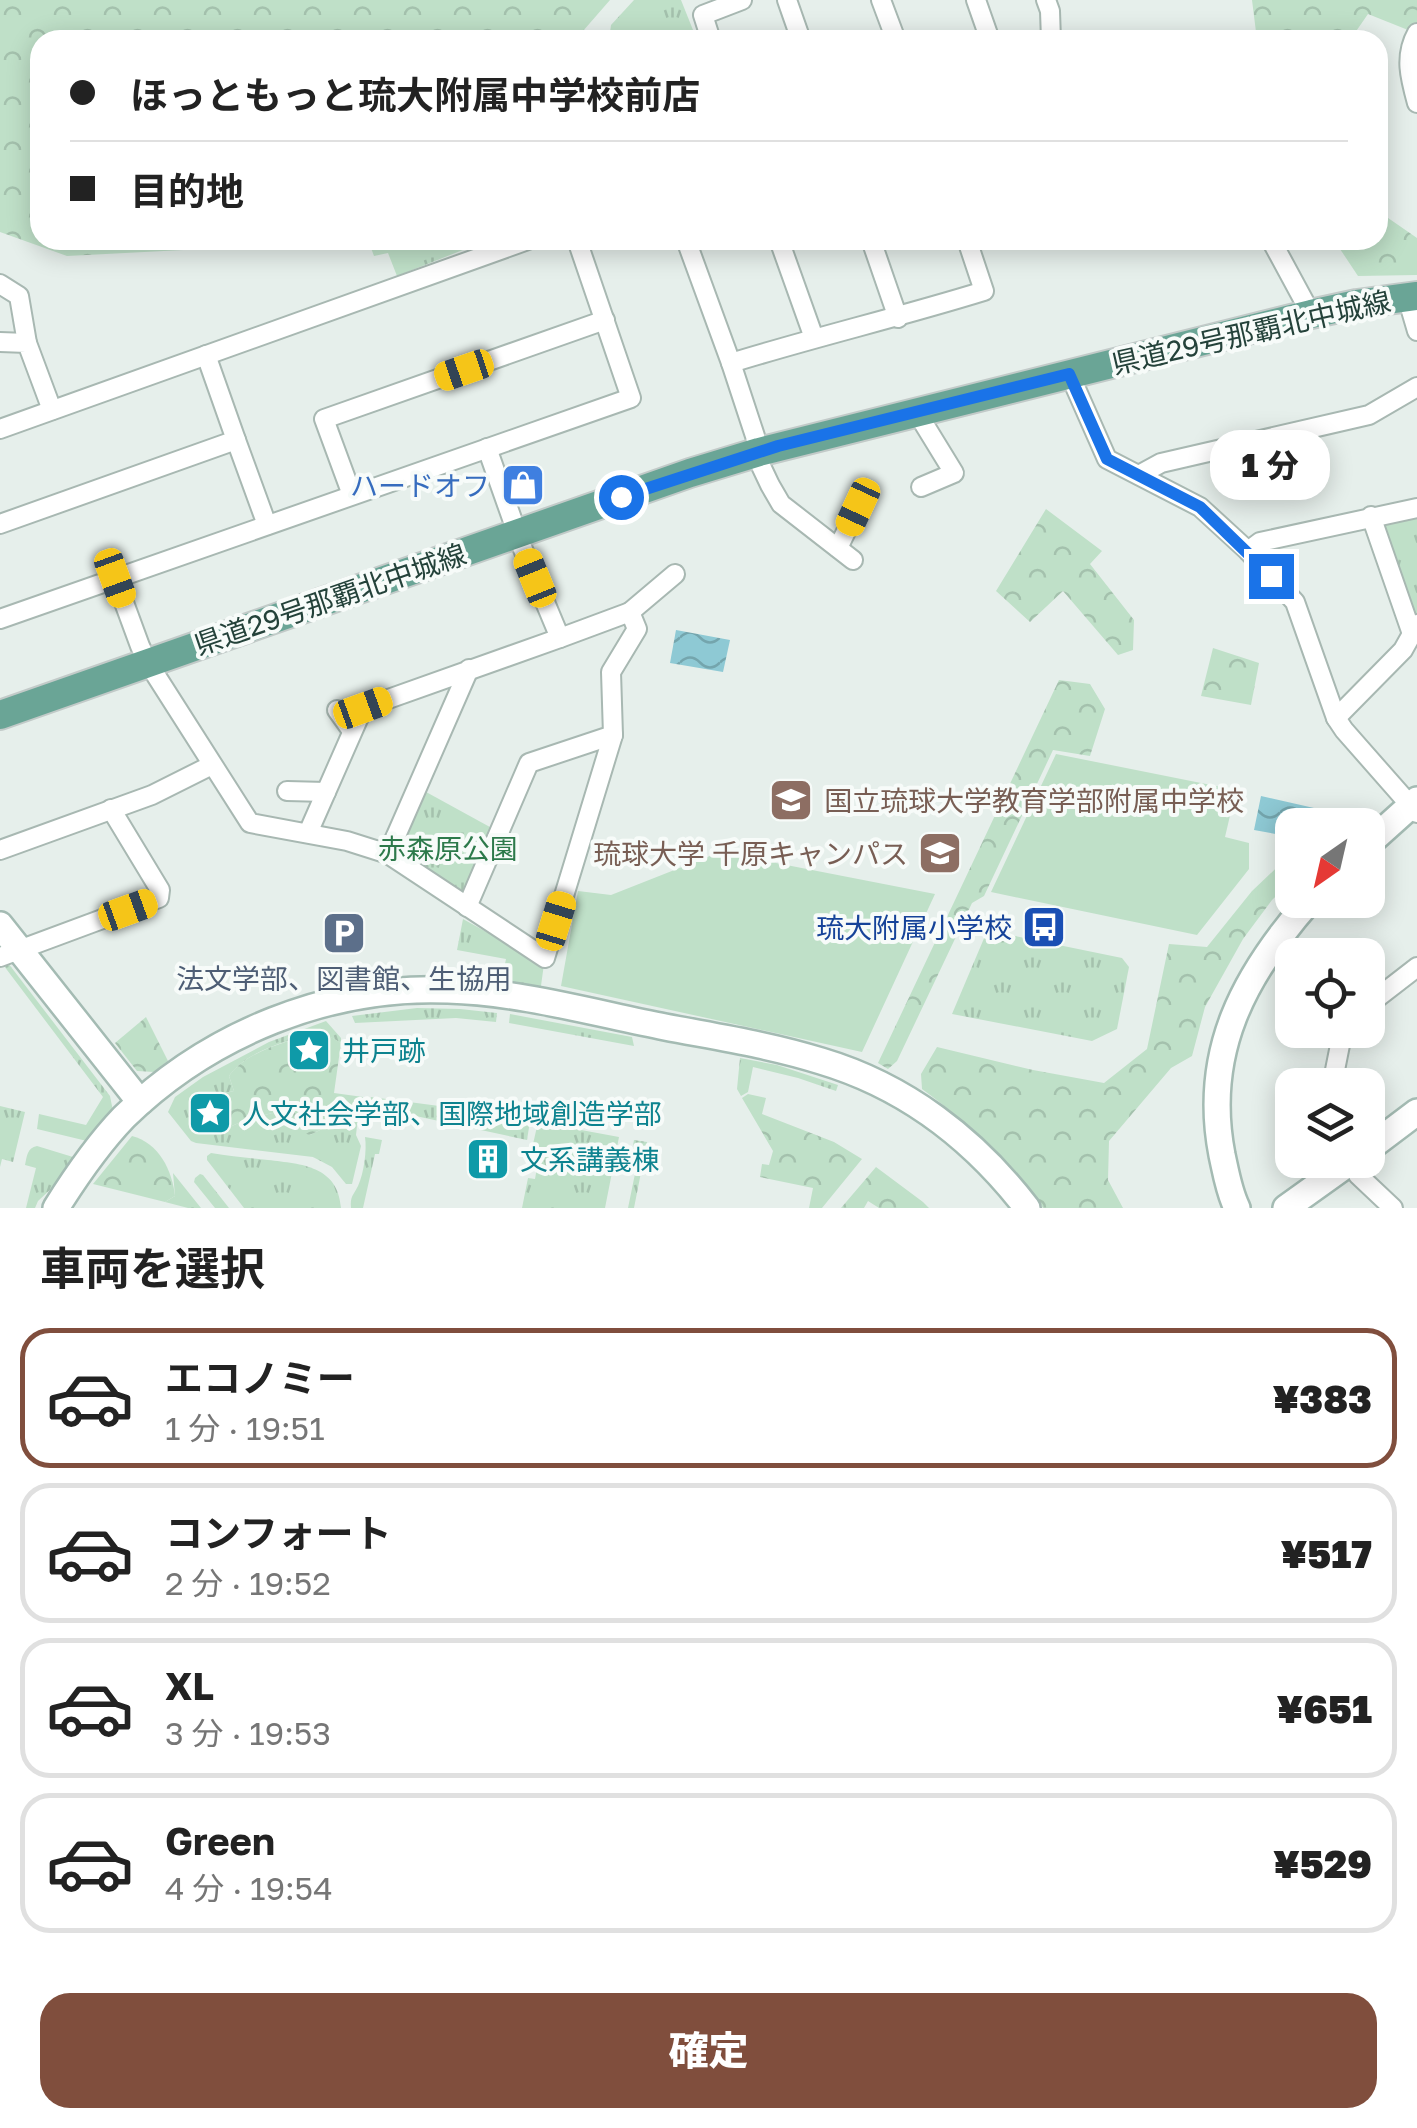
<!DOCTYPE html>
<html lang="ja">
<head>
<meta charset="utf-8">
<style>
  :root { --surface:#fff; --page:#f6f6f6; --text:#222; --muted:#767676; --line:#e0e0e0; --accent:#804e3d }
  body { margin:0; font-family:"Golos Text","Noto Sans JP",sans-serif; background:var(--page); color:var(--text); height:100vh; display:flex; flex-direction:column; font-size:38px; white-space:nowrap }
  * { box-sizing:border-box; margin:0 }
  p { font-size:32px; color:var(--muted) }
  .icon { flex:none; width:55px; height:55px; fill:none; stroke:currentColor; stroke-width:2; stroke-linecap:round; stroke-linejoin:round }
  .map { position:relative; height:1208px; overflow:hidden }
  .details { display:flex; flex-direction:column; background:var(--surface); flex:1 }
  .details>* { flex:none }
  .hud { position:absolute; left:30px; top:30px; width:1358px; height:220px; border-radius:30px; box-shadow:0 5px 25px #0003; display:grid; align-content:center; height:220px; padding:0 40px; background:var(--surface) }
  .needle { width:65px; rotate:214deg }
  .buttons { position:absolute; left:1275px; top:808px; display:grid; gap:20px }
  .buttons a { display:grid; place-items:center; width:110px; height:110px; border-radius:20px; background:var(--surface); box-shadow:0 5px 25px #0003; font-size:50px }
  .end { position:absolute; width:45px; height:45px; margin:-22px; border:12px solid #1a73e8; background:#fff; box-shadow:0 0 0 5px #fff }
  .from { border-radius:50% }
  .bubble { position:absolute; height:70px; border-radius:30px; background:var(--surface); box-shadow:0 5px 25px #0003; font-size:32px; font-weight:800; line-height:70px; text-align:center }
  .car { position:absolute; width:30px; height:60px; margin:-30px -15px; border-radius:12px; box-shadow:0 0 8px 2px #0007; background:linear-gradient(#f5c518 24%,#345 0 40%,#f5c518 0 76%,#345 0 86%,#f5c518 0) }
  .hud b { display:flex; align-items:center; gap:35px; height:95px; font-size:38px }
  .hud b+b { border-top:2px solid var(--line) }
  .hud i { width:25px; height:25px; background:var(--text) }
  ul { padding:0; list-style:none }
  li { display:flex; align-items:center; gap:30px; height:140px; margin:0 20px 15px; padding:0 20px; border:5px solid var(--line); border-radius:30px }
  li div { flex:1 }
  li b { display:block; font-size:38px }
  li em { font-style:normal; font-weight:800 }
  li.on { border-color:var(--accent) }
  li>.icon { width:90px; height:90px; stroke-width:1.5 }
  h2 { padding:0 40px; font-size:45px; line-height:120px }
  .primary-button { display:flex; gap:20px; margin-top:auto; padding:20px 40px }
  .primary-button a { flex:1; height:115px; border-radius:30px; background:var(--accent); color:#fff; font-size:40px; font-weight:800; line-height:115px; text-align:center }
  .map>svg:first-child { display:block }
</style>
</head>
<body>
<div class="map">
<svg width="1417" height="1208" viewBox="0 0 1417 1208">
  <defs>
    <pattern id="grass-tufts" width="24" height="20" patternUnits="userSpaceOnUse" patternTransform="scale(2.5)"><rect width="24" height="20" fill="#bfe0c8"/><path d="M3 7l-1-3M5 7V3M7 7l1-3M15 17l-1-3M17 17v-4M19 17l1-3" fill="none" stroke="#a4c1ad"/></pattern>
    <pattern id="forest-crowns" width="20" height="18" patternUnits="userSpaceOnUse" patternTransform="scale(2.5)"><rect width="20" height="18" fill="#bfe0c8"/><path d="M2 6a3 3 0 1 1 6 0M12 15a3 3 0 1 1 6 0" fill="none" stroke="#a4c1ad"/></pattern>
    <pattern id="water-waves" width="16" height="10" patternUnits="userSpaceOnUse" patternTransform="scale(2.5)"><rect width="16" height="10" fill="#8ec9d4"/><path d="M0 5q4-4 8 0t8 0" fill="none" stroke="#74a5ad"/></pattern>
  </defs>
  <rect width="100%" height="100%" fill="#e6efeb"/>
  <!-- grass -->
  <g fill="url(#grass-tufts)">
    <path d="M634,0h47l16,40h-88l2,-15z"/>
    <path d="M368,240h120l-91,36 -9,-23 -14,3z"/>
    <path d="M1417,508v116l-46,-108z"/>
    <path d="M417,787l82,45 -32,75 -79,-53z"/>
    <path d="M463,919l81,45 -4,29 -81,-10 2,-11 41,6 4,-19 -49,-9z"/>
    <path d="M996,932l126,26 7,9 -12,62 -25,12 -140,-27 33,-78z"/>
    <path d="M8,963l102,133 3,15 -26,30 -50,-12 2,-15 47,11 17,-28 -99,-131z"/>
    <path d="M417,1008l43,1 37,4 -1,9 -40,-4 -101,5 -3,-7z"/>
    <path d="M510,1014l122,23 2,9 -125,-23z"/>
    <path d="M326,1021l15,17v5l-21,-12c-30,10 -72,18 -91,45l5,15 -14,3 3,36 20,-9 29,-8 38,22 26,-13 21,4 -1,9 5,11 -9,38h-6l-14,-17 -19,-10 -117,-14 -5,-2 -23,-29 7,-15 28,-20 66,-35z"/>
    <path d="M740,1058l37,7 61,20 -2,6 -38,-13 -45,-11 -5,25 -7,4 -4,-7z"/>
    <path d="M371,1097l129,17 30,7 -3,19 -158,-34z"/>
    <path d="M0,1106l25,6 -12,50 -11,-3 -2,8z"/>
    <path d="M538,1122l81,15 -14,71h-83l6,-30 7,1 4,-23 -8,-3z"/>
    <path d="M365,1137l17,3 -3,14h-4l-12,54h-12c-1,-12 2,-12 7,-22 6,-13 9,-36 7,-49z"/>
    <path d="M634,1140l13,2 -13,66h-6l9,-44 -7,-2z"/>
    <path d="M37,1146l36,11 -21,31 -14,13 -3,7h-9l10,-40 -11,-3c2,-9 2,-17 12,-19z"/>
    <path d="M211,1153c19,3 38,5 57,7 34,4 70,6 73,48h-97l-37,-48v-4z"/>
    <path d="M173,1173l28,35h-13l-23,-6 10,-6z"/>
    <path d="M200,1174l3,1 26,33h-14l-21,-26 1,-4z"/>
  </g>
  <!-- forest -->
  <g fill="url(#forest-crowns)">
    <path d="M0,0h610l-27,31 -2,9h-541v200h260l-21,5 -212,11 -67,-24z"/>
    <path d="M1252,0h165v24l-9,6 -40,-16 -18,26h-93z"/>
    <path d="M1378,211l39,27v37l-59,1 -24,-36h44z"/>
    <path d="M1046,509l56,42 -12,13 44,56 -1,30 -15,5 -55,-64 -33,31 -34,-31z"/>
    <path d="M1213,648l46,15 -8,42 -50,-9z"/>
    <path d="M1059,680l31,4 15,25 -15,47 -37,-6 -69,146 -12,7 -75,158 -9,8 -10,-6z"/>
    <path d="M1291,854l1,27 -20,19 -29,39 -38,68 -13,49 -21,12 -62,73 -1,39 15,28h-80c-33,-48 -75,-85 -121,-119l-1,-15 16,-27 96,23 71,13 43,-34 22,-105 38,3 45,-56z"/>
    <path d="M146,1017l22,44 -14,11 -17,-1 -22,-28z"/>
    <path d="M321,1031l20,12 -7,50 29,4 -6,29 -21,-4 -26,13 -26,-8 -12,-14 -29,8 -20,9 -25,-13c7,-18 17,-22 36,-26l-5,-15c19,-27 62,-35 92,-45z"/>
    <path d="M748,1094l18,4 -4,16 72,28 28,17 -40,49h-13l4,-20 -53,-11 2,-13 7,1 4,-14 -31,-53z"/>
    <path d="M132,1136c27,7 40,34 43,60l-10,6 -72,-18z"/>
    <path d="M876,1167l47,35 6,6h-50l-11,-7 -4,7h-23z"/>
  </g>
  <!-- pitch -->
  <g fill="#bfe0c8">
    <path d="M1056,754l180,36 -11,47 24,6v26l-52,66 -206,-43z"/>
    <path d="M720,852l215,42 -73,158 -301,-66 17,-95 33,4z"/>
  </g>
  <!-- water -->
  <g fill="url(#water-waves)">
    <path d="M676,630l54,10 -7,32 -53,-9z"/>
    <path d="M1261,796l53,12 -3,17h-19v12l-38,-7z"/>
  </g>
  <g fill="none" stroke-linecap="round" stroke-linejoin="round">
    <!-- street casing -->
    <g stroke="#a8b8b2" stroke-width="22">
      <g id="street">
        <path d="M787,0l14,40"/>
        <path d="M881,0l15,40"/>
        <path d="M976,0l14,40"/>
        <path d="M1046,0l4,11 1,29"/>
        <path d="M1417,33c-13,23 -7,45 0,70"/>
        <path d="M711,40l-8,-25 39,-15"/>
        <path d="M686,240l45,123 24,73 6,30 9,19 11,19 72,56"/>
        <path d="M779,240l35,98"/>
        <path d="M871,240l27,78"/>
        <path d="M1271,240l40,74"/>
        <path d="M0,284l19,12 8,47"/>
        <path d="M1407,297l10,34"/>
        <path d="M0,342l27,1 25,67"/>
        <path d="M731,363c84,-26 169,-46 253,-72l-17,-51"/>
        <path d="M1069,373l38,86 93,48 48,44 47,51 41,116 8,12 73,83"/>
        <path d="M916,411l38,62 -33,14"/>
        <path d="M0,429l528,-189"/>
        <path d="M236,440l31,85"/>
        <path d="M487,448l35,99 38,91 70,-26"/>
        <path d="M1139,475l22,-12 208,-48 48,-28"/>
        <path d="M352,495l-28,-76 281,-99"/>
        <path d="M1371,516l41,118 5,-10"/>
        <path d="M0,524l236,-84 -30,-85"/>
        <path d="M838,548l20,-41"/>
        <path d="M1248,551l12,-9 157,-34"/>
        <path d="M115,578l25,68 8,17 102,160 97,18 41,13 157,104 68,-223"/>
        <path d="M0,619l631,-221 -54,-158"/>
        <path d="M337,710l15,21"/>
        <path d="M1336,718l67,-68 9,-16"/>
        <path d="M287,791l39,1"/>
        <path d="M308,833l55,-125 197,-70"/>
        <path d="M0,850l152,-55 60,-30"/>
        <path d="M388,854l81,-185"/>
        <path d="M467,907l62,-144 84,-28 -2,-63 26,-43 -7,-17 45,-38"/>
        <path d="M0,957l159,-59 1,-8 -49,-81"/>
        <path d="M1368,1005l49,-38"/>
        <path d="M1332,1085l11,-55"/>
        <path d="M1352,1160l6,15 35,33"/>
      </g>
    </g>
    <!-- secondary casing -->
    <g stroke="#a4bbb3" stroke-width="30">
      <g id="secondary">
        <path d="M1368,844l49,-44"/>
        <path d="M0,925l140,177"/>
        <path d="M1368,1149l49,-37"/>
        <path d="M56,1208c20,-32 42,-64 68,-91 85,-83 205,-132 324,-127 72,2 146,23 217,37 52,10 105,18 156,34 84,25 153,78 206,147"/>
        <path d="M1237,1208c-8,-16 -11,-35 -15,-53 -20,-103 22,-180 88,-255"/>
        <path d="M1286,1208l67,-48"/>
      </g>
    </g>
    <!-- primary casing -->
    <g stroke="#c2cac8" stroke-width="32">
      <path id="primary" d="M0,715l690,-242 69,-21 552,-138 46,-10 60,-8"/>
    </g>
    <!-- street -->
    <use href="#street" stroke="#fff" stroke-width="18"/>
    <!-- secondary -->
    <use href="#secondary" stroke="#fff" stroke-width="25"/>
    <!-- primary -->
    <use href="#primary" stroke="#6aa596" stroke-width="28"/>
  </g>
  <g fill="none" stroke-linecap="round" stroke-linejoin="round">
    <!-- route -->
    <path stroke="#1a73e8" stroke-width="12" d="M621,497l157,-51 291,-72 38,85 93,48 71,69"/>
  </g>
  <!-- icons -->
  <defs>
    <g id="shop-square" transform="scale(2.25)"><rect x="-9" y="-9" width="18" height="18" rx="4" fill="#3f7fe0" stroke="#f7fbf9"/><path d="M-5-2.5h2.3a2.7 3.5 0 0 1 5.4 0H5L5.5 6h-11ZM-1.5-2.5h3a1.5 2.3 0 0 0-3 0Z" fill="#fff"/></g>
    <g id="school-square" transform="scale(2.25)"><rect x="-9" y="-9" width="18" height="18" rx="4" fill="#8d6e63" stroke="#f7fbf9"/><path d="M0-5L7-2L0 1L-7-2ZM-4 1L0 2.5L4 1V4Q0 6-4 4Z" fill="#fff"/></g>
    <g id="university-square" transform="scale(2.25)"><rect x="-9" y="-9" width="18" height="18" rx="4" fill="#8d6e63" stroke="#f7fbf9"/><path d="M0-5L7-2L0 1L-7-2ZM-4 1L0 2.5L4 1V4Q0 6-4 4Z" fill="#fff"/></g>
    <g id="bus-square" transform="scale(2.25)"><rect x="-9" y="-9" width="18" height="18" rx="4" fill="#1a4fb4" stroke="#f7fbf9"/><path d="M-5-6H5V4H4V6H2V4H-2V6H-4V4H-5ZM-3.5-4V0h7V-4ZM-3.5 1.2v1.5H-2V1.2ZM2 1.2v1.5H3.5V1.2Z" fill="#fff"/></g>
    <g id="parking-square" transform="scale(2.25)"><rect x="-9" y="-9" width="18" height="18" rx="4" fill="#5c6f8a" stroke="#f7fbf9"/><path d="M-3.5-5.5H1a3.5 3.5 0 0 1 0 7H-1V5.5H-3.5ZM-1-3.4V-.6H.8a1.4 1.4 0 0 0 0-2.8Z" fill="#fff"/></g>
    <g id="sight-square" transform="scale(2.25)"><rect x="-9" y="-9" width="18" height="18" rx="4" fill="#0f9aa8" stroke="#f7fbf9"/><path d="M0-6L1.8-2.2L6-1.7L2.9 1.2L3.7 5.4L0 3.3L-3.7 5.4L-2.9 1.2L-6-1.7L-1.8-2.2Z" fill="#fff"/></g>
    <g id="building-square" transform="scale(2.25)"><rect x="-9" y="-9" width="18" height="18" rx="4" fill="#0f9aa8" stroke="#f7fbf9"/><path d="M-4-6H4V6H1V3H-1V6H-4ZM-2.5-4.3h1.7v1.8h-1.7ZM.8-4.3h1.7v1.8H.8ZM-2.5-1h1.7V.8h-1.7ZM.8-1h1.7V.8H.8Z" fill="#fff"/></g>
  </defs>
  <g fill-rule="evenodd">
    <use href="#shop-square" x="523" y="485"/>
    <use href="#school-square" x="791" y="800"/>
    <use href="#university-square" x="940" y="853"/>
    <use href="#bus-square" x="1044" y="927"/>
    <use href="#parking-square" x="344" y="933"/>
    <use href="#sight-square" x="309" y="1050"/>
    <use href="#sight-square" x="210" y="1113"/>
    <use href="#building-square" x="488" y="1159"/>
  </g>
  <g text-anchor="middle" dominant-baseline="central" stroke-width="8" stroke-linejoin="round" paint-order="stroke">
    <!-- street labels -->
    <g font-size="28" fill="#24423a" stroke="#f7fbf9">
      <text transform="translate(1251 332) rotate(-13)">県道29号那覇北中城線</text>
      <text transform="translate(330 599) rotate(-19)">県道29号那覇北中城線</text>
    </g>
    <!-- shop labels -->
    <g font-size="28" fill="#366cbe" stroke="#f7fbf9" text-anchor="end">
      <text x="490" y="485">ハードオフ</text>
    </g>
    <!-- education labels -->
    <g font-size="28" fill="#785e54" stroke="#f7fbf9" text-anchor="start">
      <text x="824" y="800">国立琉球大学教育学部附属中学校</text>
      <text x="908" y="853" text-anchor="end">琉球大学 千原キャンパス</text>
    </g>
    <!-- park labels -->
    <g font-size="28" fill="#2d7a4b" stroke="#f7fbf9">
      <text x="448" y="848">赤森原公園</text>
    </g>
    <!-- transit labels -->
    <g font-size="28" fill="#164399" stroke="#f7fbf9" text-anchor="end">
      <text x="1012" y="927">琉大附属小学校</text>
    </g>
    <!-- service labels -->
    <g font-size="28" fill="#4e5e75" stroke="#f7fbf9">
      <text x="344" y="978">法文学部、図書館、生協用</text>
    </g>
    <!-- culture labels -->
    <g font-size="28" fill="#0d838f" stroke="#f7fbf9" text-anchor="start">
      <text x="342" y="1050">井戸跡</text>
      <text x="242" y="1113">人文社会学部、国際地域創造学部</text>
      <text x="520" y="1159">文系講義棟</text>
    </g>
  </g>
</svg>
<div class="buttons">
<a><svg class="needle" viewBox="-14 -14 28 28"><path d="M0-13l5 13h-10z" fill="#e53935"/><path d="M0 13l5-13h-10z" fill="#767676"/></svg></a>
<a><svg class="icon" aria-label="locate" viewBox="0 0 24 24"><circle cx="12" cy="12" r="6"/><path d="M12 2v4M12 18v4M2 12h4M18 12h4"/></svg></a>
<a><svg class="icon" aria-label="layers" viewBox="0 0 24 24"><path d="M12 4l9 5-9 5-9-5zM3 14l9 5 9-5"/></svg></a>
</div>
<i class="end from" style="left:621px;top:497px"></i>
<i class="end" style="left:1271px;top:576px"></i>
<div class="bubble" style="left:1210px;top:430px;width:120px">1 分</div>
<i class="car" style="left:464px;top:370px;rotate:251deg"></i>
<i class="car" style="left:858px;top:507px;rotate:205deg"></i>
<i class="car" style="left:115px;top:578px;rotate:160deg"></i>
<i class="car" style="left:535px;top:578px;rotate:338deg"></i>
<i class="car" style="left:363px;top:708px;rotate:70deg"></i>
<i class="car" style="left:128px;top:910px;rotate:70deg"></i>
<i class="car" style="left:556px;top:921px;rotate:17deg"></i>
<div class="hud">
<b><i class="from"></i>ほっともっと琉大附属中学校前店</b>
<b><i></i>目的地</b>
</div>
</div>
<section class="details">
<h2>車両を選択</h2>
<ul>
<li class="on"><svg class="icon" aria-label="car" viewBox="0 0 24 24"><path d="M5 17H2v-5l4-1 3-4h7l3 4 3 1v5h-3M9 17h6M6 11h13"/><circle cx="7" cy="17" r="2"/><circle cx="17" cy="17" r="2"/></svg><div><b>エコノミー</b><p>1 分 · 19:51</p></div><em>¥383</em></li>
<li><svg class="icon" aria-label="car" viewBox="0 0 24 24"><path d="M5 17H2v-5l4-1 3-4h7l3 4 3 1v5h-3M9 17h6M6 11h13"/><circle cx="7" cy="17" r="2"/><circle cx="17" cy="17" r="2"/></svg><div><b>コンフォート</b><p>2 分 · 19:52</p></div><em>¥517</em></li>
<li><svg class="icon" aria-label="car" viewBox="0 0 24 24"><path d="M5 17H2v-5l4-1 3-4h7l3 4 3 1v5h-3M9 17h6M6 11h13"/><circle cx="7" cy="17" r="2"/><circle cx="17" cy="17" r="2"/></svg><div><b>XL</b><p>3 分 · 19:53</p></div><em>¥651</em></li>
<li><svg class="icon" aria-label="car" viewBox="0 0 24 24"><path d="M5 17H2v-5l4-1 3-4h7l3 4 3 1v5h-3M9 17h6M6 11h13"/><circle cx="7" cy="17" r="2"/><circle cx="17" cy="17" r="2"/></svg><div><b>Green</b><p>4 分 · 19:54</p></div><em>¥529</em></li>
</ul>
<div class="primary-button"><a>確定</a></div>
</section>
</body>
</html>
